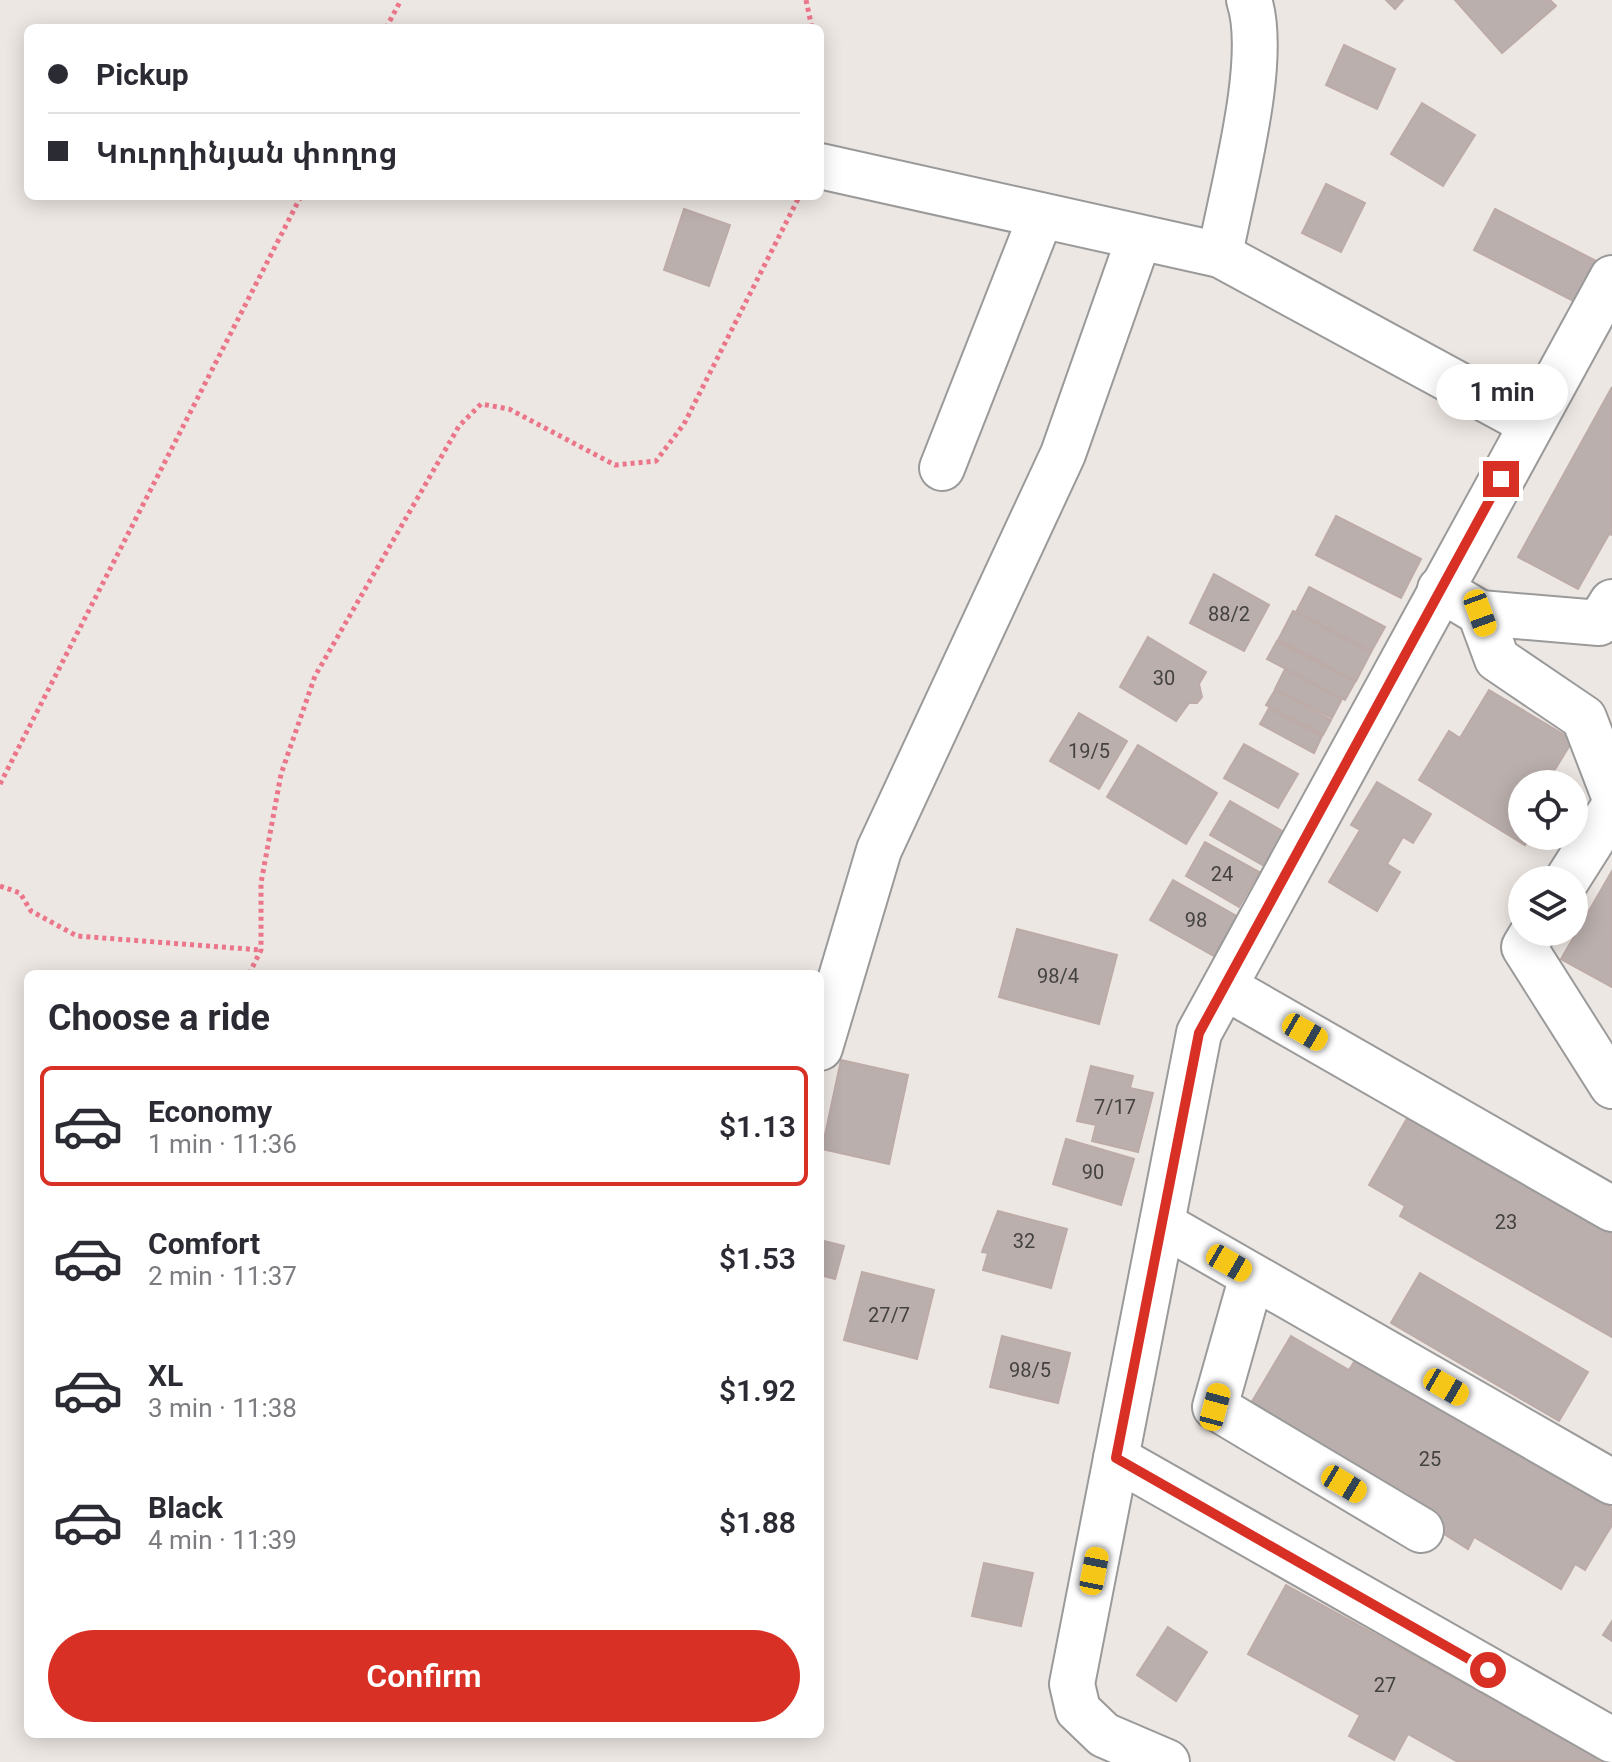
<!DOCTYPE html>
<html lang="en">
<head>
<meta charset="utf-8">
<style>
  :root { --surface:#fff; --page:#f7f7f7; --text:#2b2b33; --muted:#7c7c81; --line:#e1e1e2; --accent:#d93025 }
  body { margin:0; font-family:Roboto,"Noto Sans Armenian",sans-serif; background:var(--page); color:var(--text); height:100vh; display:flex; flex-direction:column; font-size:30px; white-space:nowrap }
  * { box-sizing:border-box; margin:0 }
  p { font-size:26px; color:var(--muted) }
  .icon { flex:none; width:44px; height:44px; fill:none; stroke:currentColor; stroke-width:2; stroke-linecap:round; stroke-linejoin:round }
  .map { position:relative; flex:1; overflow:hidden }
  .side { position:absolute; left:24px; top:970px; width:800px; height:768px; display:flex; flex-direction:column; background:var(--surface); border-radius:12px; box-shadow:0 4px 20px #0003 }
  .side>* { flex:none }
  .top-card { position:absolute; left:24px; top:24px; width:800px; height:176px; border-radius:12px; box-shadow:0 4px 20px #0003; display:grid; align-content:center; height:176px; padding:0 24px; background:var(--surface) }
  .tools { position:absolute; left:1508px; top:770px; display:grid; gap:16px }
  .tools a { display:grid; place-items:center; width:80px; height:80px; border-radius:50%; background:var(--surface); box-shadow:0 4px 20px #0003; font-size:40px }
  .end { position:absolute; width:36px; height:36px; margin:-18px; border:10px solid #d93025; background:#fff; box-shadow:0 0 0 4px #fff }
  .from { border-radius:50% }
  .bubble { position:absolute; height:56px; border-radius:28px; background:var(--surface); box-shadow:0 4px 20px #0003; font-size:26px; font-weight:600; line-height:56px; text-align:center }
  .car { position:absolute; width:24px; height:48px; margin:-24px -12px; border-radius:10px; box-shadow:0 0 6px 2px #0007; background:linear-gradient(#f5c518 24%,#345 0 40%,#f5c518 0 76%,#345 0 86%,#f5c518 0) }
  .top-card b { display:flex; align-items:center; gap:28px; height:76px; font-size:30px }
  .top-card b+b { border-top:2px solid var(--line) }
  .top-card i { width:20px; height:20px; background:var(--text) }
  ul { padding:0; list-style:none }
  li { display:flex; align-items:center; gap:24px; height:120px; margin:0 16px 12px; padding:0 8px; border:4px solid transparent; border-radius:12px }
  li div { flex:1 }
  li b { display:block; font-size:30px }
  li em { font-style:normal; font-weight:600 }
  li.current { border-color:var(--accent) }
  li>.icon { width:72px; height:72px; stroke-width:1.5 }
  h2 { padding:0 24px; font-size:36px; line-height:96px }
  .action { display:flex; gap:16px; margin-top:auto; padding:16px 24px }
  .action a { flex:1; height:92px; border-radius:48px; background:var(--accent); color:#fff; font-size:32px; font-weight:600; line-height:92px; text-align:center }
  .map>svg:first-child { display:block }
</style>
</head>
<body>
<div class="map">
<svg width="1612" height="1762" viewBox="0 0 1612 1762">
  <rect width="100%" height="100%" fill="#ede7e3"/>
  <!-- building -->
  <g fill="#baafad" stroke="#bdaba7" stroke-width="2">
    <path d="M1386,0h17l-8,9z"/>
    <path d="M1455,0h95l6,6 -54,47z"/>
    <path d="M1344,45l51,24 -18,40 -51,-24z"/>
    <path d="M1422,103l53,32 -32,51 -52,-32z"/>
    <path d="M1326,184l39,19 -24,49 -39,-19z"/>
    <path d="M684,209l46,16 -21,61 -45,-16z"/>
    <path d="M1495,209l107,55 -21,41 -107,-55z"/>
    <path d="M1612,387v148l-3,-1 -31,55 -60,-32z"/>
    <path d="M1336,516l85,43 -20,39 -85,-43z"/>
    <path d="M1214,574l55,31 -25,46 -54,-28z"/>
    <path d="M1309,587l76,40 -14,25 -75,-40z"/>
    <path d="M1293,611l78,41 -15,29 -78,-41z"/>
    <path d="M1148,637l58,35 -7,12 3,13 -5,6h-8l-13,18 -56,-34z"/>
    <path d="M1277,641l78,41 -10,18 -78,-41z"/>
    <path d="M1285,669l57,30 -10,19 -57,-29z"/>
    <path d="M1275,690l56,30 -8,15 -57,-30z"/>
    <path d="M1489,690l84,50 -27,44h-24v52h8l-5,9 -106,-65 30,-49 11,7z"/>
    <path d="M1269,708l53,28 -8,17 -54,-29z"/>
    <path d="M1079,713l48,28 -28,48 -49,-28z"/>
    <path d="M1244,744l54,30 -20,34 -54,-30z"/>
    <path d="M1138,745l79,48 -31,51 -79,-47z"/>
    <path d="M1377,782l54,32 -18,29 -10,-6 -16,27 13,8 -23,39 -48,-29 31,-52 -9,-5z"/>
    <path d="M1230,801l54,31 -20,34 -54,-31z"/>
    <path d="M1205,842l54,30 -20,35 -53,-31z"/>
    <path d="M1612,871v116l-51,-28z"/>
    <path d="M1173,880l69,39 -23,40 -69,-39z"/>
    <path d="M1017,929l100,26 -18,69 -100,-27z"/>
    <path d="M841,1060l67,15 -19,89 -67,-15z"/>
    <path d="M1091,1066l42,10 -3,12 23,5 -15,59 -46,-11 4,-16 -19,-4z"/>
    <path d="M1410,1113l202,116v108l-212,-121 5,-10 -36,-21z"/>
    <path d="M1066,1139l68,20 -13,46 -68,-21z"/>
    <path d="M998,1211l69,18 -16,59 -68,-18 5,-17 -6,-1z"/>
    <path d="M820,1240l24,6 -9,33 -15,-4z"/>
    <path d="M862,1272l72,18 -17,69 -73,-19z"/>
    <path d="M1420,1273l168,99 -29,49 -168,-98z"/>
    <path d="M1002,1336l68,17 -12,50 -68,-16z"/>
    <path d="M1291,1336l58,34 8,-13 255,151v17l-27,45 -10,-6 -14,25 -87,-52 -6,12 -221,-139z"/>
    <path d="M984,1563l49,10 -12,53 -49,-10z"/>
    <path d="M1286,1585l320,177h-148l-50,-28 -14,26 -45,-24 11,-21 -112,-61z"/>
    <path d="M1612,1621v20l-9,-6z"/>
    <path d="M1168,1627l39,25 -31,49 -39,-26z"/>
  </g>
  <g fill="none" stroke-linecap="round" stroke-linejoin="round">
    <!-- minor casing -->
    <g stroke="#9a9a9a" stroke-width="48">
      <g id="minor">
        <path d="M820,166l400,89 311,169"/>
        <path d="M1220,255c12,-66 49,-195 29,-255"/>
        <path d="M942,468l99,-252"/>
        <path d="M1440,589l40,24 17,46 87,59 28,73"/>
        <path d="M1480,613l119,10 13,-21"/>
        <path d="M1567,880l45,-71"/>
        <path d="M1533,932l-9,15 88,139"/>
        <path d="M1225,987l387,222"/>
        <path d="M820,1048l59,-198 184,-396 76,-216"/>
        <path d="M1162,1224l450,258"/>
        <path d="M1252,1276l-37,131 206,123"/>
        <path d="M1116,1458l496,282"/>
        <path d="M1167,1762l-63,-27 -26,-25 -6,-26 127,-651 413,-755"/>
      </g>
    </g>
    <!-- path -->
    <g stroke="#eb7689" stroke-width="5" stroke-dasharray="4 4" stroke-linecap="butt">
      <path d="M806,0l6,28"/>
      <path d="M386,28l15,-28"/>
      <path d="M0,784l301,-588"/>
      <path d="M0,886l20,7 11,18 46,25 184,14"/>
      <path d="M249,974l12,-24v-67l20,-109 34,-98 144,-250 22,-22 28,5 106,56 41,-4 28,-37 115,-227"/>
    </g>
    <!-- minor -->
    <use href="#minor" stroke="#fff" stroke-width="44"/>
  </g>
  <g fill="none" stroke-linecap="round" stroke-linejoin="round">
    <!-- route -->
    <path stroke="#d93025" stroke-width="10" d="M1488,1670l-372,-212 83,-425 302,-554"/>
  </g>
  <g text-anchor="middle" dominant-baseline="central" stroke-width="6" stroke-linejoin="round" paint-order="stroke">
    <!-- number labels -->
    <g font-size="20" fill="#444241">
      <text x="1229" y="614">88/2</text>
      <text x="1164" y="678">30</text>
      <text x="1089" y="751">19/5</text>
      <text x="1222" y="874">24</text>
      <text x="1196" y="920">98</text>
      <text x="1058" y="976">98/4</text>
      <text x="1115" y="1107">7/17</text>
      <text x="1093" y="1172">90</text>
      <text x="1506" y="1222">23</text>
      <text x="1024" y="1241">32</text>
      <text x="889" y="1315">27/7</text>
      <text x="1030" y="1370">98/5</text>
      <text x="1430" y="1459">25</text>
      <text x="1385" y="1685">27</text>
    </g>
  </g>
</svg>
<div class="tools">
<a><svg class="icon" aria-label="locate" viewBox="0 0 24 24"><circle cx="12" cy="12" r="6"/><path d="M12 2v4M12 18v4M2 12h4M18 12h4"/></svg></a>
<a><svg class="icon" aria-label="layers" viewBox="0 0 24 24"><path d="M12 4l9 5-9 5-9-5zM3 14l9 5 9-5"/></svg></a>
</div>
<i class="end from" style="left:1488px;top:1670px"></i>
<i class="end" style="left:1501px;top:479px"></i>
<div class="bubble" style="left:1436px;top:364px;width:132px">1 min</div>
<i class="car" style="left:1480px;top:613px;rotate:160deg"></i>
<i class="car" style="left:1305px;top:1032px;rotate:120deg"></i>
<i class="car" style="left:1229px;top:1263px;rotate:120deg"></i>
<i class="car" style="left:1446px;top:1387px;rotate:120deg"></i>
<i class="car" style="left:1215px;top:1407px;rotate:15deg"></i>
<i class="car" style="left:1344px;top:1484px;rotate:121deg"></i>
<i class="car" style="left:1094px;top:1571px;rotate:11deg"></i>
<div class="top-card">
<b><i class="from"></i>Pickup</b>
<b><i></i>Կուրղինյան փողոց</b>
</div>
<section class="side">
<h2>Choose a ride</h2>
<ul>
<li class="current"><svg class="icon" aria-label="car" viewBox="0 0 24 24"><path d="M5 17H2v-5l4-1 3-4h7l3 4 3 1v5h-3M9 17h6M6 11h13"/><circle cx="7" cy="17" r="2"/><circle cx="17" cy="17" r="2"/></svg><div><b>Economy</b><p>1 min · 11:36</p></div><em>$1.13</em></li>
<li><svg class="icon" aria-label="car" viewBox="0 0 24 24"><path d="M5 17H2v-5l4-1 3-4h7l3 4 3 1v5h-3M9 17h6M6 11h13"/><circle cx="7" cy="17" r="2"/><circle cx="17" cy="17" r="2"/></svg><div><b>Comfort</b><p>2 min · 11:37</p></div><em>$1.53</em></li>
<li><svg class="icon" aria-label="car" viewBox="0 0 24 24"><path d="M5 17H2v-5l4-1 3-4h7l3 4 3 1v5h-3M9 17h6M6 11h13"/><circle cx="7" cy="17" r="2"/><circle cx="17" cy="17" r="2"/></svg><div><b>XL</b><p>3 min · 11:38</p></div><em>$1.92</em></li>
<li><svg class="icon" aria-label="car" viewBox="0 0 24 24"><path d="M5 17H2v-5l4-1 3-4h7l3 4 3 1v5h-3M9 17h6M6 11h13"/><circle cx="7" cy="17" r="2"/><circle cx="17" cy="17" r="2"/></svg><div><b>Black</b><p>4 min · 11:39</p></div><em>$1.88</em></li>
</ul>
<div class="action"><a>Confirm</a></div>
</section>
</div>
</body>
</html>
